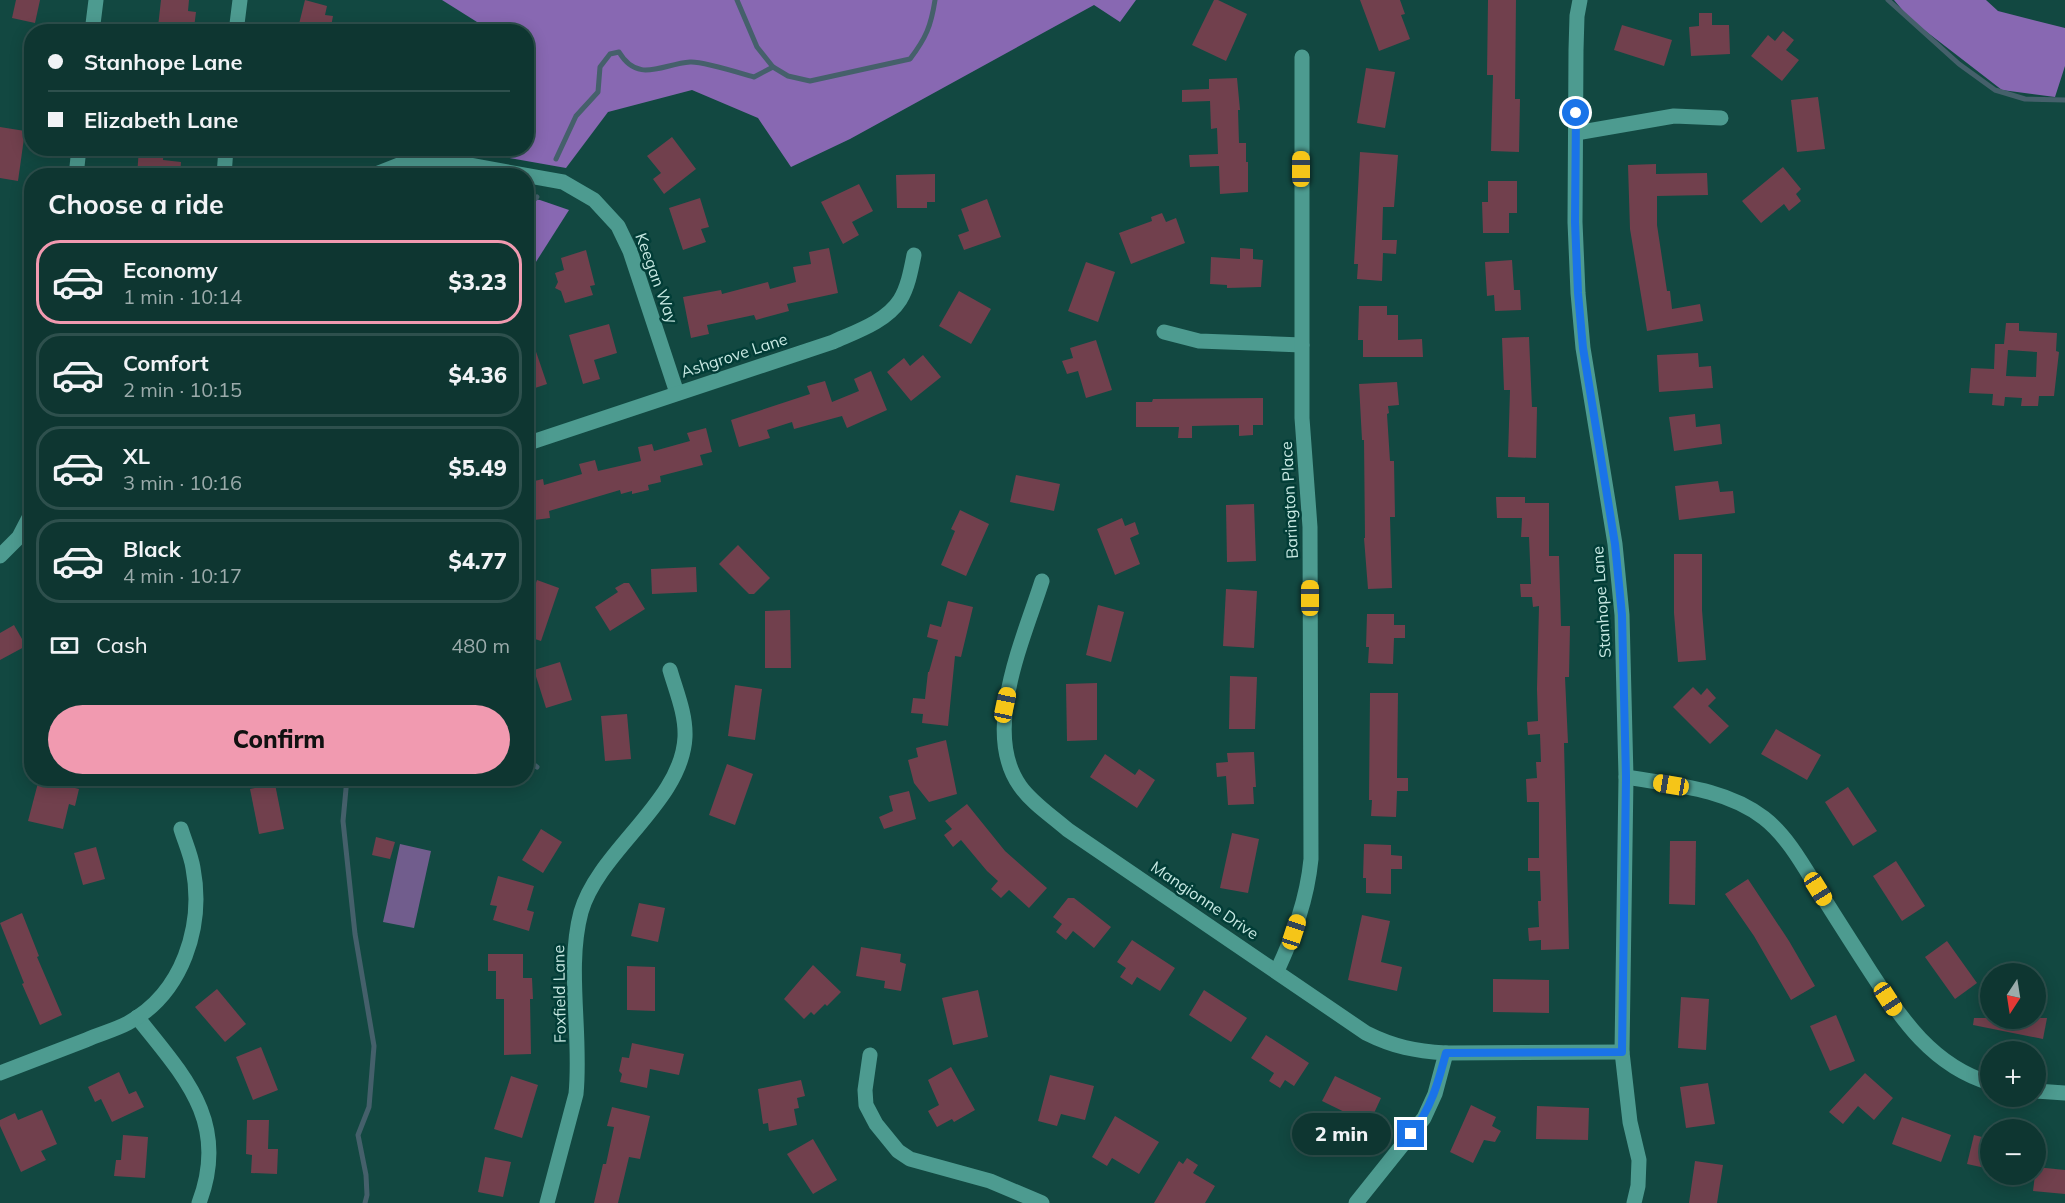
<!DOCTYPE html>
<html lang="en">
<head>
<meta charset="utf-8">
<style>
  :root { --surface:#0e3631; --page:#173e39; --text:#f1f3f6; --muted:#9babab; --line:#2e504d; --accent:#f19ab0 }
  body { margin:0; font-family:Mulish,sans-serif; background:var(--page); color:var(--text); height:100vh; display:flex; flex-direction:column; font-size:22px; white-space:nowrap }
  * { box-sizing:border-box; margin:0 }
  p { font-size:20px; color:var(--muted) }
  .icon { flex:none; width:33px; height:33px; fill:none; stroke:currentColor; stroke-width:2; stroke-linecap:round; stroke-linejoin:round }
  .map { position:relative; flex:1; overflow:hidden }
  .side { position:absolute; left:24px; top:168px; width:510px; height:618px; display:flex; flex-direction:column; background:var(--surface); border-radius:24px; box-shadow:0 3px 15px #0003,0 0 0 2px var(--line) }
  .side>* { flex:none }
  .guide { position:absolute; left:24px; top:24px; width:510px; height:132px; border-radius:24px; box-shadow:0 3px 15px #0003,0 0 0 2px var(--line); display:grid; align-content:center; height:132px; padding:0 24px; background:var(--surface) }
  .needle { width:39px; rotate:192deg }
  .controls { position:absolute; left:1980px; top:963px; display:grid; gap:12px }
  .controls a { display:grid; place-items:center; width:66px; height:66px; border-radius:50%; background:var(--surface); box-shadow:0 3px 15px #0003,0 0 0 2px var(--line); font-size:30px }
  .end { position:absolute; width:27px; height:27px; margin:-14px; border:8px solid #1a73e8; background:#fff; box-shadow:0 0 0 3px #fff }
  .from { border-radius:50% }
  .bubble { position:absolute; height:42px; border-radius:21px; background:var(--surface); box-shadow:0 3px 15px #0003,0 0 0 2px var(--line); font-size:20px; font-weight:800; line-height:42px; text-align:center }
  .car { position:absolute; width:18px; height:36px; margin:-18px -9px; border-radius:8px; box-shadow:0 0 4px 2px #0007; background:linear-gradient(#f5c518 24%,#345 0 40%,#f5c518 0 76%,#345 0 86%,#f5c518 0) }
  .guide b { display:flex; align-items:center; gap:21px; height:57px; font-size:22px }
  .guide b+b { border-top:2px solid var(--line) }
  .guide i { width:15px; height:15px; background:var(--text) }
  ul { padding:0; list-style:none }
  li { display:flex; align-items:center; gap:18px; height:84px; margin:0 12px 9px; padding:0 12px; border:3px solid var(--line); border-radius:24px }
  li div { flex:1 }
  li b { display:block; font-size:22px }
  li em { font-style:normal; font-weight:800 }
  li.current { border-color:var(--accent) }
  li>.icon { width:54px; height:54px; stroke-width:1.5 }
  h2 { padding:0 24px; font-size:27px; line-height:72px }
  .pay { display:flex; align-items:center; gap:15px; height:66px; padding:0 24px; font-size:22px }
  .pay p { margin-inline-start:auto }
  .primary-button { display:flex; gap:12px; margin-top:auto; padding:12px 24px }
  .primary-button a { flex:1; height:69px; border-radius:36px; background:var(--accent); color:#111; font-size:24px; font-weight:800; line-height:69px; text-align:center }
  .map>svg:first-child { display:block }
</style>
</head>
<body>
<div class="map">
<svg width="2065" height="1203" viewBox="0 0 2065 1203">
  <rect width="100%" height="100%" fill="#124841"/>
  <!-- green -->
  <path fill="#715d8d" d="M400,844l31,7 -17,77 -31,-6z"/>
  <!-- forest -->
  <g fill="#8868b2">
    <path d="M442,0h694l-16,22 -26,-17 -244,134 -59,28 -33,-49 -66,-28 -84,22 -42,56 -102,-18 62,-2v-116l-50,-1 1,-9z"/>
    <path d="M1894,0h92l12,11 67,17v38l-10,31 -53,-7 -92,-71z"/>
    <path d="M527,198l13,2 29,10 -42,66z"/>
  </g>
  <g fill="none" stroke-linecap="round" stroke-linejoin="round">
    <!-- stream -->
    <g stroke="#45606b" stroke-width="5">
      <path d="M737,0l20,47 16,20 15,9 22,5 100,-22c16,-21 21,-33 25,-59"/>
      <path d="M1888,0l71,64 36,26 30,9 40,1"/>
      <path d="M556,159l20,-43 22,-24 2,-25 10,-13 9,-2c19,32 43,12 71,10 12,-1 50,11 64,15l19,-10"/>
      <path d="M526,207l11,-10"/>
      <path d="M526,759l11,8"/>
      <path d="M347,778l-4,43 12,113 19,112 -5,61 -11,28 8,40 1,20 -2,8"/>
    </g>
  </g>
  <!-- building -->
  <g fill="#71404d" fill-rule="evenodd">
    <path d="M16,0h24l-5,23 -23,-5z"/>
    <path d="M161,0h28l-1,11 8,1 -2,16 -36,-1z"/>
    <path d="M305,0l22,6 -2,9 8,1 -3,16h-33z"/>
    <path d="M1214,0h4l29,14 -21,47 -34,-16z"/>
    <path d="M1360,0h40l5,14 -4,1 9,24 -31,12z"/>
    <path d="M1488,0h28l-1,99h5l-1,53 -28,-1 2,-76h-6z"/>
    <path d="M1699,13h13v12h17l1,29 -39,2 -2,-29 10,-1z"/>
    <path d="M1622,25l50,15 -8,26 -50,-16z"/>
    <path d="M1783,31l11,9 -8,10 13,10 -17,21 -31,-25 17,-21 7,6z"/>
    <path d="M1366,68l29,4 -10,56 -28,-5z"/>
    <path d="M1237,78l3,32h-2l1,33h7v19h2v30l-28,2 -1,-28 -29,1 -1,-12 29,-1 -1,-26 -6,1 -1,-28 -28,1v-12l27,-1v-10z"/>
    <path d="M1818,97l7,52 -28,3 -6,-52z"/>
    <path d="M0,127l25,4 -7,50 -18,-3z"/>
    <path d="M672,137l24,32 -32,25 -11,-15 8,-6 -14,-17z"/>
    <path d="M139,148h25l-1,12 18,2 -1,14h-43z"/>
    <path d="M1360,152l38,3 -4,52h-11l-1,33h15l-1,14 -13,-1 -1,28 -25,-2 1,-15h-4z"/>
    <path d="M1656,164v10l51,-1 1,22 -51,1v29l10,66h3l2,18 28,-5 3,17 -56,10 -17,-102 -2,-64z"/>
    <path d="M1783,167l18,22 -5,5 5,7 -12,10 -5,-7 -23,19 -19,-22z"/>
    <path d="M935,174v28h-8v6h-30l-1,-33z"/>
    <path d="M1488,181h29v32h-8v20h-26l-1,-31h6z"/>
    <path d="M859,184l14,27 -21,11 7,13 -16,9 -22,-42z"/>
    <path d="M700,198l9,29 -8,2 5,13 -23,8 -14,-42z"/>
    <path d="M987,199l14,38 -37,13 -6,-15 11,-4 -8,-22z"/>
    <path d="M1162,213l4,9 10,-4 9,25 -54,21 -12,-31 33,-12 -1,-4z"/>
    <path d="M829,248l9,45 -51,11 2,7 -33,9 -2,-5 -47,10 2,9 -18,4 -8,-41 38,-7 1,4 46,-12 2,7 26,-7 -3,-15 18,-3 -2,-12z"/>
    <path d="M1240,248l13,1v10l10,1 -2,27 -34,1v-3l-17,-1 1,-27 29,2z"/>
    <path d="M586,250l9,35 -5,1 3,9 -28,8 -4,-12 -6,-3 3,-6 -3,-9 9,-3 -3,-12z"/>
    <path d="M1512,260l2,30h6l1,20 -26,1 -1,-16 -7,1 -2,-34z"/>
    <path d="M1086,262l29,10 -17,50 -30,-11z"/>
    <path d="M959,291l32,18 -20,35 -32,-18z"/>
    <path d="M1359,306h28v9h11v25l24,-1 1,18h-60v-17h-5z"/>
    <path d="M2006,323h13v8l38,2 -1,18 3,1 -5,44h-15l-1,10h-17l1,-8 -17,-1 -1,9 -12,-1 1,-11 -24,-1 2,-25 23,1 1,-25h9zM2008,350l29,2 -1,25 -30,-1z"/>
    <path d="M609,324l8,29 -23,7 6,19 -17,5 -14,-49z"/>
    <path d="M526,331h3l18,53 -15,5 -2,-6 -4,1z"/>
    <path d="M1529,337l3,70h5l-1,51 -28,-1 2,-67h-6l-2,-52z"/>
    <path d="M1096,340l16,50 -26,8 -8,-27 -11,3 -5,-13 11,-3 -3,-10z"/>
    <path d="M1698,353l1,14 12,-1 2,22 -54,4 -2,-37z"/>
    <path d="M923,355l18,22 -30,24 -24,-29 17,-14 6,8z"/>
    <path d="M871,371l16,39 -40,18 -5,-12 -48,13 -2,-7 -25,8 3,8 -31,9 -8,-27 79,-26 -3,-8 18,-5 7,21 27,-11 -5,-12z"/>
    <path d="M1397,382l2,23 -11,1 1,7 -2,1 3,47h4l1,56h-5l2,71 -24,1 -4,-51h1l-1,-98h-2l-3,-56z"/>
    <path d="M1263,398v27h-10v10l-14,1v-11l-47,1v12h-14l1,-11h-43v-25h16l1,-3z"/>
    <path d="M1695,414l1,13 24,-3 2,20 -48,7 -5,-34z"/>
    <path d="M706,428l6,24 -12,3 3,10 -43,11 1,6 -13,3 1,5 -17,4v-3l-11,3 -1,-4 -71,21 1,7 -24,3v-33h5l-1,-6 13,-3 1,6 38,-11 -3,-10 16,-4 3,11 43,-10 -3,-14 14,-3 2,7 36,-10 -3,-8z"/>
    <path d="M1016,475l44,9 -6,27 -44,-9z"/>
    <path d="M1718,481l2,11 13,-1 2,22 -56,7 -4,-34z"/>
    <path d="M1496,497h29v6h24v53h10l2,70h9l-1,51h-4l3,66h-4l5,206 -28,1v-10l-12,1 -1,-13 11,-1 -1,-26h3l-1,-30h-12v-13h11v-56h-12l-1,-23 11,-1 -1,-16h5l-1,-28 -12,1 -1,-13 11,-1 -1,-32 2,-83 -6,1 -1,-10h-11l-1,-13h11l-2,-47h-8l1,-19h-25z"/>
    <path d="M1254,504l2,57 -29,1 -1,-57z"/>
    <path d="M960,510l29,14 -23,52 -25,-11 14,-34 -4,-2z"/>
    <path d="M1122,518l3,8 10,-4 4,12 -9,4 10,26 -25,11 -18,-46z"/>
    <path d="M738,545l32,33 -16,16h-5l-30,-30z"/>
    <path d="M1674,554h28v56l4,50 -28,2 -4,-49z"/>
    <path d="M696,567l1,25 -45,2 -1,-25z"/>
    <path d="M537,580l22,8 -18,53 -15,-5v-25z"/>
    <path d="M624,583h5l16,26 -35,22 -15,-24 23,-15 -3,-4z"/>
    <path d="M1226,589l31,2 -3,57 -31,-2z"/>
    <path d="M948,601l25,6 -12,50 -6,-1 -7,70 -26,-3 1,-9 -12,-1 2,-15 12,1 3,-27h1l9,-32 -11,-3 3,-13 11,3z"/>
    <path d="M1098,605l26,7 -13,50 -25,-7z"/>
    <path d="M790,610l1,58h-26v-57z"/>
    <path d="M1367,614h27v11h11v13h-11l-1,26 -25,-1 1,-16h-3z"/>
    <path d="M14,625l12,21 -26,14v-27z"/>
    <path d="M560,662l12,38 -26,8 -12,-38z"/>
    <path d="M1230,676l27,1 -2,52h-26z"/>
    <path d="M1097,683v57l-30,1 -1,-57z"/>
    <path d="M735,685l27,4 -7,51 -27,-4z"/>
    <path d="M1693,687l8,8 6,-7 9,10 -8,8 21,20 -19,18 -37,-37z"/>
    <path d="M1370,693h28l-1,85h11v13h-11l-1,26 -25,-1 1,-16h-3z"/>
    <path d="M627,714l4,45 -26,2 -4,-45z"/>
    <path d="M1776,729l45,26 -14,25 -46,-26z"/>
    <path d="M946,740l11,54 -28,8 -15,-19 -6,-23 10,-3 -2,-9z"/>
    <path d="M1254,752l2,35h-3l1,17 -26,1 -2,-29 -9,1 -1,-14 12,-1 -1,-9z"/>
    <path d="M1105,754l30,21 4,-6 16,11 -18,28 -47,-31z"/>
    <path d="M727,764l26,10 -18,51 -26,-10z"/>
    <path d="M39,779l40,10 -4,17 -6,-2 -6,25 -35,-8z"/>
    <path d="M275,784l9,45 -25,5 -9,-45z"/>
    <path d="M1848,787l29,44 -24,15 -28,-44z"/>
    <path d="M909,791l7,28 -32,10 -5,-12 14,-6 -4,-15z"/>
    <path d="M967,804l38,47 42,37 -18,20 -20,-18 -8,8 -10,-9 7,-8 -11,-10 -26,-31 -8,7 -9,-12 8,-6 -7,-8z"/>
    <path d="M541,829l21,13 -19,31 -21,-13z"/>
    <path d="M1232,833l27,6 -11,54 -28,-5z"/>
    <path d="M376,837l19,5 -5,17 -18,-4z"/>
    <path d="M1670,841h26l-1,64 -26,-1z"/>
    <path d="M1364,844l27,1v10l11,1v13h-11v25l-25,-1v-15h-3z"/>
    <path d="M96,847l9,32 -22,6 -9,-32z"/>
    <path d="M1896,861l29,45 -23,15 -29,-45z"/>
    <path d="M498,876l36,10 -7,24 7,2 -5,19 -36,-11 4,-14 -7,-1z"/>
    <path d="M1748,879l41,62 26,45 -24,14 -37,-64 -29,-42z"/>
    <path d="M1068,898h6l37,29 -17,21 -21,-17 -7,9 -10,-8 6,-8 -9,-7z"/>
    <path d="M639,903l26,5 -7,34 -27,-6z"/>
    <path d="M22,913l17,43 -2,1 25,58 -22,10 -18,-41 2,-1 -24,-60z"/>
    <path d="M1362,915l28,6 -9,41 21,5 -5,24 -49,-11z"/>
    <path d="M1132,940l43,28 -15,23 -23,-14 -5,8 -12,-8 6,-9 -9,-6z"/>
    <path d="M1947,941l30,42 -22,16 -30,-42z"/>
    <path d="M861,947l40,7 -1,8 6,2 -5,27 -17,-3 1,-7 -29,-5z"/>
    <path d="M488,954h35v24h9l1,21h-3l1,55 -27,1v-56h-8v-28h-8z"/>
    <path d="M813,965l28,27 -14,14 -2,-2 -11,11 -3,-3 -7,7 -20,-20z"/>
    <path d="M627,966l28,1v44l-28,-1z"/>
    <path d="M1493,979l56,1v33l-56,-1z"/>
    <path d="M217,989l29,35 -21,18 -30,-35z"/>
    <path d="M978,990l10,47 -35,8 -11,-47z"/>
    <path d="M1204,990l43,28 -16,24 -42,-27z"/>
    <path d="M1681,997l28,2 -3,51 -28,-2z"/>
    <path d="M1836,1015l19,46 -25,10 -20,-45z"/>
    <path d="M1974,1018h73l-4,21 -70,-14z"/>
    <path d="M1266,1035l43,28 -15,23 -9,-6 -5,8 -11,-7 5,-8 -23,-15z"/>
    <path d="M632,1043l52,11 -5,21 -29,-6 -3,19 -27,-6 2,-8 -3,-3 3,-14 7,1z"/>
    <path d="M261,1047l17,43 -25,10 -17,-43z"/>
    <path d="M951,1067l24,43 -21,12 -2,-3 -15,8 -9,-16 11,-6 -11,-25z"/>
    <path d="M119,1072l10,22 7,-3 8,16 -32,15 -11,-23 -6,3 -7,-15z"/>
    <path d="M1865,1073l28,25 -19,22 -16,-14 -15,18 -14,-12z"/>
    <path d="M1050,1075l44,11 -9,34 -24,-6 -4,12 -19,-5z"/>
    <path d="M511,1076l27,9 -16,53 -28,-9z"/>
    <path d="M1335,1076l46,22 -12,26 -47,-23z"/>
    <path d="M801,1080l4,16 -8,2 2,10 -5,1 3,16 -28,6 -1,-8 -5,1 -5,-35z"/>
    <path d="M1708,1083l7,41 -29,4 -6,-41z"/>
    <path d="M1471,1105l25,12 -4,9 9,5 -6,11 -11,-2 -11,23 -23,-11z"/>
    <path d="M1537,1106l52,2 -1,32 -52,-1z"/>
    <path d="M612,1107l38,9 -10,43 -11,-2 -11,46h-24l9,-39h3l8,-37 -7,-1z"/>
    <path d="M42,1110l15,34 -16,7 5,9 -25,12 -21,-46v-6l15,-7 3,7z"/>
    <path d="M1115,1116l44,26 -20,32 -27,-16 -5,8 -15,-9z"/>
    <path d="M1902,1117l49,18 -10,27 -49,-18z"/>
    <path d="M247,1120h22l-1,29h10l-1,25 -26,-1 1,-18 -6,-1z"/>
    <path d="M123,1135l25,2 -3,41 -31,-2 2,-16h5z"/>
    <path d="M1974,1135l16,4v30l-23,-5z"/>
    <path d="M813,1139l24,41 -24,14 -26,-40z"/>
    <path d="M485,1157l26,5 -8,35 -25,-5z"/>
    <path d="M1187,1158l11,7 -5,8 22,13 -10,17h-51l25,-42 4,3z"/>
    <path d="M1695,1161l28,4 -6,38h-28z"/>
    <path d="M2036,1167l29,3v24l-32,-3z"/>
  </g>
  <g fill="none" stroke-linecap="round" stroke-linejoin="round">
    <!-- minor -->
    <g stroke="#4d9b90" stroke-width="15">
      <path d="M1580,0l-3,16 -1,34 -1,172 3,71 5,55 32,196 7,71 4,162 -4,275 8,70 9,38 -1,26 -4,17"/>
      <path d="M92,32l4,-32"/>
      <path d="M236,32l4,-32"/>
      <path d="M1576,133l98,-17 47,2"/>
      <path d="M76,176l3,-28"/>
      <path d="M224,176l2,-28"/>
      <path d="M371,176l38,-15 27,-2 127,23 31,18 24,26 12,25 47,142"/>
      <path d="M1164,332l35,9 103,4"/>
      <path d="M526,444l307,-102c22,-10 53,-20 67,-42 8,-13 11,-30 14,-45"/>
      <path d="M0,556l19,-19 13,-25"/>
      <path d="M1042,581c-18,57 -61,150 -22,205 12,17 32,30 48,44l298,203c28,14 49,18 80,20l176,-1"/>
      <path d="M1626,777c47,8 99,11 138,41 22,17 38,45 52,68 18,29 36,57 54,85 31,48 63,95 120,112"/>
      <path d="M1277,971c17,-37 30,-71 34,-112l-1,-332 -8,-109v-361"/>
      <path d="M137,1017c47,59 93,105 62,186"/>
      <path d="M870,1055l-5,35 1,15 10,19 22,27 12,8 80,22 52,22"/>
      <path d="M0,1073c29,-11 57,-22 86,-33 13,-6 29,-10 42,-17 55,-30 76,-97 65,-155 -2,-13 -8,-26 -12,-39"/>
      <path d="M2036,1091l29,2"/>
      <path d="M547,1203l29,-109c6,-59 -10,-126 5,-182 18,-62 101,-110 104,-175 1,-23 -9,-46 -15,-67"/>
      <path d="M1356,1203l68,-85 11,-24 11,-41"/>
    </g>
  </g>
  <g fill="none" stroke-linecap="round" stroke-linejoin="round">
    <!-- route -->
    <path stroke="#1a73e8" stroke-width="8" d="M1411,1134c20,-25 27,-51 35,-81l176,-1 4,-275 -4,-162 -7,-71 -32,-196 -5,-55 -3,-71 1,-109"/>
  </g>
  <g text-anchor="middle" dominant-baseline="central" stroke-width="5" stroke-linejoin="round" paint-order="stroke">
    <!-- street labels -->
    <g font-size="16" fill="#c8e9e3" stroke="#023d37">
      <text transform="translate(657 278) rotate(70)">Keegan Way</text>
      <text transform="translate(734 355) rotate(-18)">Ashgrove Lane</text>
      <text transform="translate(1289 500) rotate(-93)">Barington Place</text>
      <text transform="translate(1601 602) rotate(-94)">Stanhope Lane</text>
      <text transform="translate(1205 900) rotate(34)">Mangionne Drive</text>
      <text transform="translate(559 994) rotate(-91)">Foxfield Lane</text>
    </g>
  </g>
</svg>
<div class="controls">
<a><svg class="needle" viewBox="-14 -14 28 28"><path d="M0-13l5 13h-10z" fill="#e53935"/><path d="M0 13l5-13h-10z" fill="#9babab"/></svg></a>
<a>+</a>
<a>−</a>
</div>
<i class="end from" style="left:1576px;top:113px"></i>
<i class="end" style="left:1411px;top:1134px"></i>
<div class="bubble" style="left:1292px;top:1113px;width:99px">2 min</div>
<i class="car" style="left:1301px;top:169px;rotate:0deg"></i>
<i class="car" style="left:1310px;top:598px;rotate:0deg"></i>
<i class="car" style="left:1005px;top:705px;rotate:12deg"></i>
<i class="car" style="left:1671px;top:785px;rotate:280deg"></i>
<i class="car" style="left:1818px;top:889px;rotate:148deg"></i>
<i class="car" style="left:1294px;top:932px;rotate:18deg"></i>
<i class="car" style="left:1888px;top:999px;rotate:147deg"></i>
<div class="guide">
<b><i class="from"></i>Stanhope Lane</b>
<b><i></i>Elizabeth Lane</b>
</div>
<section class="side">
<h2>Choose a ride</h2>
<ul>
<li class="current"><svg class="icon" aria-label="car" viewBox="0 0 24 24"><path d="M5 17H2v-5l4-1 3-4h7l3 4 3 1v5h-3M9 17h6M6 11h13"/><circle cx="7" cy="17" r="2"/><circle cx="17" cy="17" r="2"/></svg><div><b>Economy</b><p>1 min · 10:14</p></div><em>$3.23</em></li>
<li><svg class="icon" aria-label="car" viewBox="0 0 24 24"><path d="M5 17H2v-5l4-1 3-4h7l3 4 3 1v5h-3M9 17h6M6 11h13"/><circle cx="7" cy="17" r="2"/><circle cx="17" cy="17" r="2"/></svg><div><b>Comfort</b><p>2 min · 10:15</p></div><em>$4.36</em></li>
<li><svg class="icon" aria-label="car" viewBox="0 0 24 24"><path d="M5 17H2v-5l4-1 3-4h7l3 4 3 1v5h-3M9 17h6M6 11h13"/><circle cx="7" cy="17" r="2"/><circle cx="17" cy="17" r="2"/></svg><div><b>XL</b><p>3 min · 10:16</p></div><em>$5.49</em></li>
<li><svg class="icon" aria-label="car" viewBox="0 0 24 24"><path d="M5 17H2v-5l4-1 3-4h7l3 4 3 1v5h-3M9 17h6M6 11h13"/><circle cx="7" cy="17" r="2"/><circle cx="17" cy="17" r="2"/></svg><div><b>Black</b><p>4 min · 10:17</p></div><em>$4.77</em></li>
</ul>
<div class="pay"><svg class="icon" aria-label="cash" viewBox="0 0 24 24"><path d="M3 7h18v10H3z"/><circle cx="12" cy="12" r="2"/></svg>Cash<p>480 m</p></div>
<div class="primary-button"><a>Confirm</a></div>
</section>
</div>
</body>
</html>
